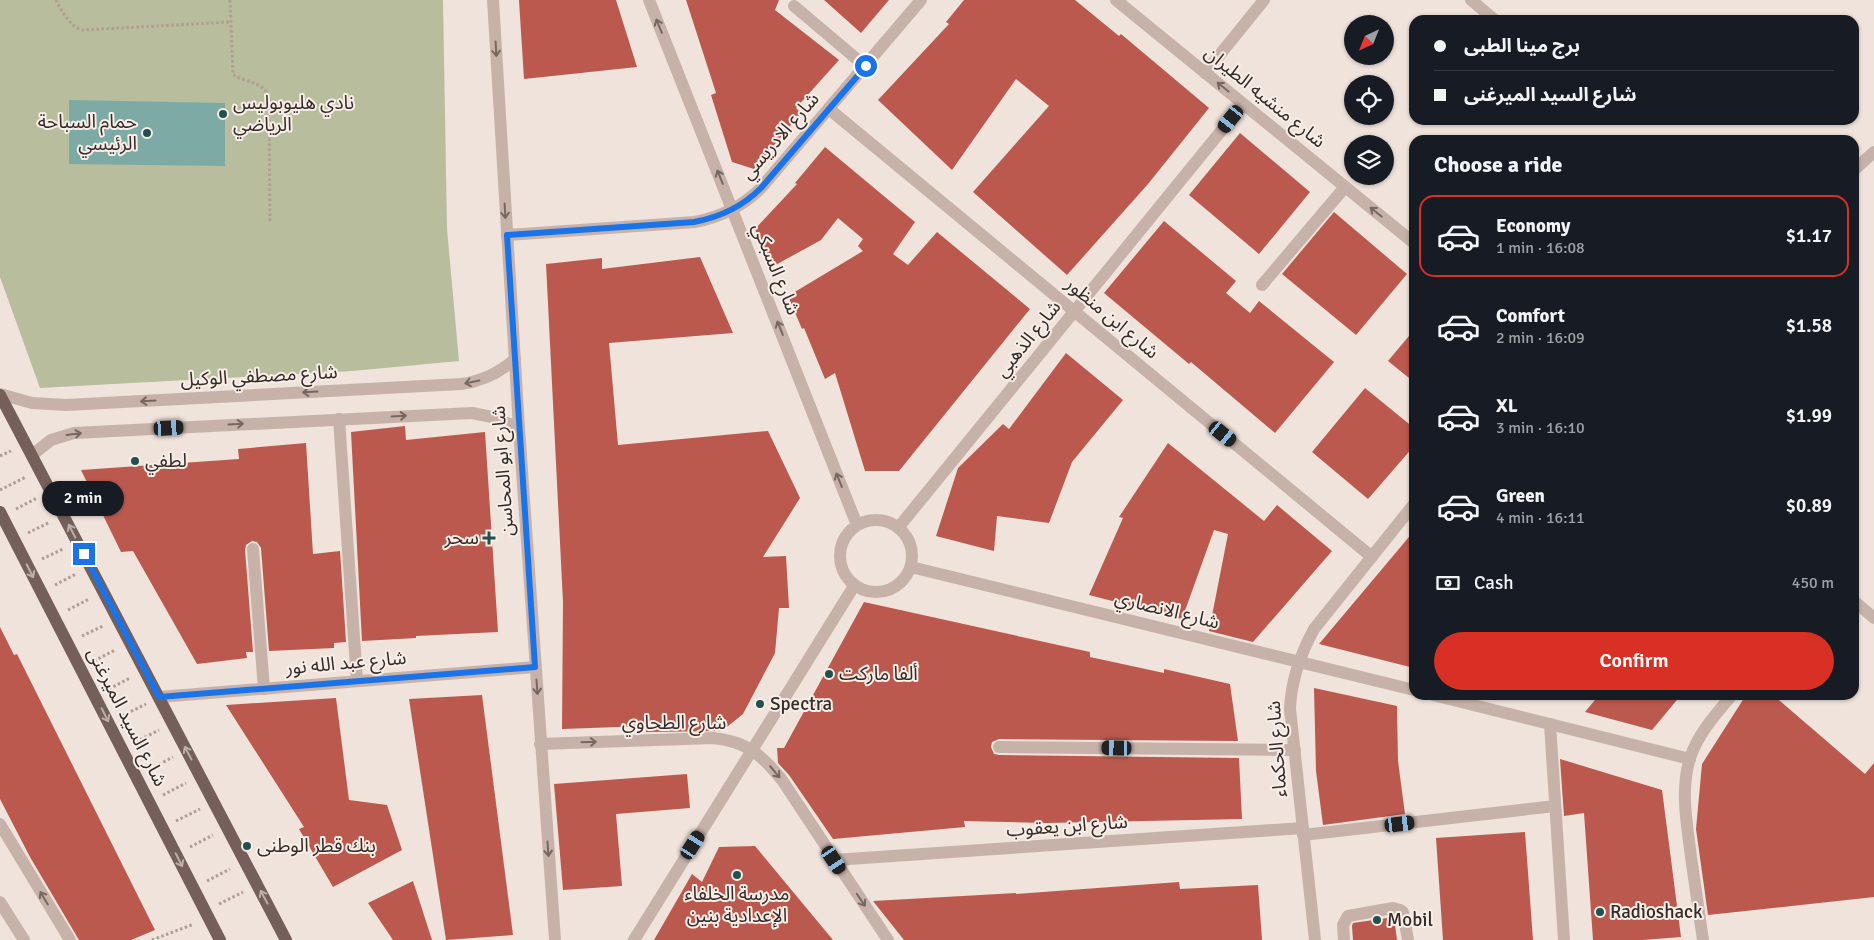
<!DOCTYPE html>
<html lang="en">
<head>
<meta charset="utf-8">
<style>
  :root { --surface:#171b24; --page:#242831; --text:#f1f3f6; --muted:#9ea1a6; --line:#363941; --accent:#d93025 }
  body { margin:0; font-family:Signika,"Noto Sans Arabic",sans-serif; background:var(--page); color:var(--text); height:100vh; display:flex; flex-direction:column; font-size:19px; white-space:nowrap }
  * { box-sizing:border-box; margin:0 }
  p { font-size:16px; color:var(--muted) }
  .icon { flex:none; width:28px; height:28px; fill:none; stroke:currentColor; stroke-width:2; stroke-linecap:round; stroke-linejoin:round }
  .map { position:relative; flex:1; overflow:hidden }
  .drawer { position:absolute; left:1409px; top:135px; width:450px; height:565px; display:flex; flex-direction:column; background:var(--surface); border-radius:15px; box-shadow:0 1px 4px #0004 }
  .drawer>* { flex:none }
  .hud { position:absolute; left:1409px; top:15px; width:450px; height:110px; border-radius:15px; box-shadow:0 1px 4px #0004; display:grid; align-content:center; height:110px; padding:0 25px; background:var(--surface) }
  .needle { width:32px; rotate:223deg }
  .tools { position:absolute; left:1344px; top:15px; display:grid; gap:10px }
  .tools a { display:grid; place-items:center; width:50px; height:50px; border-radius:50%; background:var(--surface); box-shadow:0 1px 4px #0004; font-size:25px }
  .end { position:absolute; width:22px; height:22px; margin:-11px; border:6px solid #1a73e8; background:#fff; box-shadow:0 0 0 2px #fff }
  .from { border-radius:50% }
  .bubble { position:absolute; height:35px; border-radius:18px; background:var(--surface); box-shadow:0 1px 4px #0004; font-size:16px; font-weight:600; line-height:35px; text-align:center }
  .car { position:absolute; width:15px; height:30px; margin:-15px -8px; border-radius:6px; box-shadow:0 0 4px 1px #0007; background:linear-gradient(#222 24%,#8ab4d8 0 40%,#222 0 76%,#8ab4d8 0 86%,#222 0) }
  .hud b { display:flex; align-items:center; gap:18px; height:48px; font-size:19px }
  .hud b+b { border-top:1px solid var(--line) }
  .hud i { width:12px; height:12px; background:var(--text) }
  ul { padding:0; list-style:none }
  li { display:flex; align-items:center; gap:15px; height:82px; margin:0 10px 8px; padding:0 15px; border:2px solid transparent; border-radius:15px }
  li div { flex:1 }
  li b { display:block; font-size:19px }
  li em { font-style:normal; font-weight:600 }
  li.current { border-color:var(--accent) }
  li>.icon { width:45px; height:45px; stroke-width:1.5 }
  h2 { padding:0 25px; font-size:22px; line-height:60px }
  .pay { display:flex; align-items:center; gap:12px; height:55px; padding:0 25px; font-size:19px }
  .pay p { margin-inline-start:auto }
  .button { display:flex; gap:10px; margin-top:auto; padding:10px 25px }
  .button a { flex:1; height:58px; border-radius:30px; background:var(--accent); color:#fff; font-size:20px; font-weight:600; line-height:58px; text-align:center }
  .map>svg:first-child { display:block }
</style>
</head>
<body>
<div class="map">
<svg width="1874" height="940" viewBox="0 0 1874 940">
  <rect width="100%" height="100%" fill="#efe3db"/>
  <!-- green -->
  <path fill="#b7bd9d" d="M0,0h443l4,229 12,132 -107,10 -312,17 -40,-111z"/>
  <!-- water -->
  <path fill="#7daaa5" d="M69,100l156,3v63l-156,-2z"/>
  <!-- building -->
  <g fill="#bb594e">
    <path d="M519,0h97l21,67 -113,12z"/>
    <path d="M686,0h93l-4,10 64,50 -43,48 5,5 -47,56 -22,-7 -21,-67 5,-2z"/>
    <path d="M824,0h65l-28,33z"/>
    <path d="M964,0h111l44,36 2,-2 88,74 -61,76 -81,91 -94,-83 76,-86 -33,-27 -64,91 -74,-70 71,-76 -3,-2z"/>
    <path d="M1240,133l70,59 -51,62 -70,-59z"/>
    <path d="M825,147l90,75 -22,32 15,11 29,-33 93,77 -131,162h-34l-30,-98 -10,6 -21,-51 -2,1 -14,-33 75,-45 -5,-5 5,-7 -25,-21 -17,22 -51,28 -15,-39 42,-45 -2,-1z"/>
    <path d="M1334,212l73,62 -51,61 -74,-61z"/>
    <path d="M1164,221l72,60 -10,12 24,20 9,-12 75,61 -59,71 -84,-71 -2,2 -85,-71z"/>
    <path d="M700,257l33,76 -124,10 9,102 150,-14 32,67 -37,59 23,-1 3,52h-10l-4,45 -32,61 -21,17 -76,1v-6l-84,3 1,-127 -17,-338 56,-6v11z"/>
    <path d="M1414,330v52l-26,-21z"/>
    <path d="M1066,353l57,47 -51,62 -23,61 -52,-7 -3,35 -58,-15 22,-68 45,-44 6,5z"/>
    <path d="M1365,388l49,40v18l-46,53 -56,-47z"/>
    <path d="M405,426l1,14 79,-8 13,200 -82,4v2l-54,3 -11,-209z"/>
    <path d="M306,443l7,111 27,-3 6,91 -12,1v5l-65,3 -8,-103 -4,-6 -5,-1 -6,4 -1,5 8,102h-7l1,6 -50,6 -64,-113 -12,1 -40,-82 158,-11 -1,-10z"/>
    <path d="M1168,443l96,78 13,-16 55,46 -79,91 -44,-11 19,-97 -14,-4 -32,89 -93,-24 34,-77 -4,-1z"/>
    <path d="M1414,531v137l-95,-24z"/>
    <path d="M864,602l226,50v5l74,16v-4l66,15 8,57 -239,-2 -7,3 -1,5 3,7 5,1 240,3 3,61 -196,4 -82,-2 1,6 -132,12 -44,-64 -11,-12 -1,-15h7z"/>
    <path d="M0,627l14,28 3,-1 138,276 -24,10h-52l-49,-83 -30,-58z"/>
    <path d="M1314,688l83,18 1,55 7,53 -82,11 -7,-54z"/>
    <path d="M482,695l31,240 -67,5 -37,-241z"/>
    <path d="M1599,695h82l-29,35 -67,-18z"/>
    <path d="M1746,695h27l92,79 9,-11v134l-166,18 -12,-86 6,-65z"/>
    <path d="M336,698l13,102 38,5 15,45 -69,37 -34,-58 5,-2 -78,-122z"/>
    <path d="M1560,759l102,31 19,147 -39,3h-49l-9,-127 -20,3z"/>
    <path d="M687,774l3,34 -74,6 6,72 -59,4 -9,-106z"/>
    <path d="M1525,832l8,108h-90l-7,-102z"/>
    <path d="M755,846l78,94h-179l38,-66 10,8 17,-35z"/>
    <path d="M413,881l19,59h-39l-25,-37z"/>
    <path d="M1179,882l1,7 78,-4 4,55h-358l-31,-39 143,-8v1z"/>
    <path d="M1394,917l3,23h-44l-1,-14 1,-3z"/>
  </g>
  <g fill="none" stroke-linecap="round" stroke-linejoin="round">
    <!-- path -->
    <g stroke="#b29c93" stroke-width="3" stroke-dasharray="2.5 2.5" stroke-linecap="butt">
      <path d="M56,0c5,10 15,28 27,30l147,-8"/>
      <path d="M230,0l3,74 3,3c12,4 29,7 33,20l1,125"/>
      <path d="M0,456l11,-5"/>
      <path d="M0,490l26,-13"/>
      <path d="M16,509l21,-11"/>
      <path d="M28,533l22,-11"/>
      <path d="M42,559l21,-10"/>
      <path d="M55,585l21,-11"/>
      <path d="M68,610l21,-11"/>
      <path d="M82,636l21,-10"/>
      <path d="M94,661l21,-11"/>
      <path d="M109,689l21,-11"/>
      <path d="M122,716l24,-12"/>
      <path d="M136,742l23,-12"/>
      <path d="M150,769l23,-12"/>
      <path d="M163,795l23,-12"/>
      <path d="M176,821l24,-12"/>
      <path d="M190,847l23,-12"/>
      <path d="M207,881l23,-12"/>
      <path d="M219,904l24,-12"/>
      <path d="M152,940l42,-16"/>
    </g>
    <!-- minor -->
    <g stroke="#c6b2a9" stroke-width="12">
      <path d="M493,0l26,428 36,512"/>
      <path d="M649,0l208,525"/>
      <path d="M1116,0l298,243"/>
      <path d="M1471,0l24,20"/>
      <path d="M794,6l71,60"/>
      <path d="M1205,73l59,-73"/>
      <path d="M829,109l543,448"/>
      <path d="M1854,170l20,-18"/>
      <path d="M507,235l188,-13c26,-5 47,-15 66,-34l160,-188"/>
      <path d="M1262,285l83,-98"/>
      <path d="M0,394l32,9 34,2 395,-21c22,-3 38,-11 54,-25"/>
      <path d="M339,419l18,262"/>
      <path d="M32,455l19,-15 23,-7 398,-20 20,4 27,11"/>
      <circle cx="876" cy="556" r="36"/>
      <path d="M898,528l345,-424"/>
      <path d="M253,549l11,140"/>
      <path d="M911,567l503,123"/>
      <path d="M1854,601l20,17"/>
      <path d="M1433,695l257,64"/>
      <path d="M159,697l376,-30"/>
      <path d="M1550,724l14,216"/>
      <path d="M540,744l173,-6c33,3 49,17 69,42l106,160"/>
      <path d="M999,747l296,3"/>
      <path d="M0,824l70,116"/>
      <path d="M1303,835l252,-29"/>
      <path d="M834,860l469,-32"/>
      <path d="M0,902l24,38"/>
      <path d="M634,940l220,-354"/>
      <path d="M1315,940l-25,-231c1,-29 10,-54 24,-80l100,-125"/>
      <path d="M1344,940l-1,-15 5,-9 45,-8 7,2 3,2 5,28"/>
      <path d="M1703,940c-4,-28 -8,-56 -12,-83 -4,-33 -11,-66 -1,-99 8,-24 25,-43 42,-63"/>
    </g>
    <!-- major -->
    <g stroke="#745f5a" stroke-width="12">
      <path d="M0,395l286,545"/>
      <path d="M0,512l220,428"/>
    </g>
  </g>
  <!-- one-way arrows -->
  <defs><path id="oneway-shaft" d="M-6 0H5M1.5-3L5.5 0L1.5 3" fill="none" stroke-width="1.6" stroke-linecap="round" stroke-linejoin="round" transform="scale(1.25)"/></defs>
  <g stroke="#766762">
    <use href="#oneway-shaft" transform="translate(659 26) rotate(-112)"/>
    <use href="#oneway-shaft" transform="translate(496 49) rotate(87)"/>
    <use href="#oneway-shaft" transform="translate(1223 87) rotate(-141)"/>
    <use href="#oneway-shaft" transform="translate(720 177) rotate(-112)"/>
    <use href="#oneway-shaft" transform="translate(505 211) rotate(87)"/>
    <use href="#oneway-shaft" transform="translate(1376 212) rotate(-141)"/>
    <use href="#oneway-shaft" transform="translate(780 328) rotate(-112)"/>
    <use href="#oneway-shaft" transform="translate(472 382) rotate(169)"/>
    <use href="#oneway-shaft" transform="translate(310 392) rotate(177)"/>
    <use href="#oneway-shaft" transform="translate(148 401) rotate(177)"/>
    <use href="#oneway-shaft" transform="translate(399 416) rotate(-3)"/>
    <use href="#oneway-shaft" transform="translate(236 424) rotate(-3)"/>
    <use href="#oneway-shaft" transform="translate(74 434) rotate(-7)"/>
    <use href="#oneway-shaft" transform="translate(839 480) rotate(-112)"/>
    <use href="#oneway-shaft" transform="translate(537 687) rotate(86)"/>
    <use href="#oneway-shaft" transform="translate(589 742) rotate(-2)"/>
    <use href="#oneway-shaft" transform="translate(775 772) rotate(50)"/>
    <use href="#oneway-shaft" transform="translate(548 849) rotate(86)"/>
    <use href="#oneway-shaft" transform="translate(44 898) rotate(-121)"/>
    <use href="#oneway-shaft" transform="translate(861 900) rotate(56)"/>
  </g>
  <g stroke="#bcaea8">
    <use href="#oneway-shaft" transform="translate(72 531) rotate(-117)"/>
    <use href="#oneway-shaft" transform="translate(30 571) rotate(63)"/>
    <use href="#oneway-shaft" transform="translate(105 715) rotate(63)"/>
    <use href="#oneway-shaft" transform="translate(188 753) rotate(-118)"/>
    <use href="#oneway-shaft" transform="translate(179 860) rotate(63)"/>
    <use href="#oneway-shaft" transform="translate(264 897) rotate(-118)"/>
  </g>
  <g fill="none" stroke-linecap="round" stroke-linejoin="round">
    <!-- route -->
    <path stroke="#1a73e8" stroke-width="6" d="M84,554l75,143 376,-30 -28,-432 187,-13c27,-5 48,-15 67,-34l105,-122"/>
  </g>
  <!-- markers -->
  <g fill="#21514e" stroke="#f7eee7" stroke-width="2">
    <circle cx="223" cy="114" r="5"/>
    <circle cx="147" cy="133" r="5"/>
    <circle cx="135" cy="461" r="5"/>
    <path d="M486.5 530.5h5v5h5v5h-5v5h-5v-5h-5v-5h5z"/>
    <circle cx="829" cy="674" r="5"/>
    <circle cx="760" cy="704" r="5"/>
    <circle cx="247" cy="846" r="5"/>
    <circle cx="737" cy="875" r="5"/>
    <circle cx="1600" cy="912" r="5"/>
    <circle cx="1377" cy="920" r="5"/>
  </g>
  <g text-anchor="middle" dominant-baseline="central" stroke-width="4" stroke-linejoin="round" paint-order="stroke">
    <!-- street labels -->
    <g font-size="19" fill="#342a28" stroke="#f7eee7">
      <text transform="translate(1265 97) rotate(39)">شارع منشيه الطيران</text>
      <text transform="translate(780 136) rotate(-49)">شارع الادريسي</text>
      <text transform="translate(776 269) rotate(68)">شارع السبكي</text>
      <text transform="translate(1112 318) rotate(40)">شارع ابن منظور</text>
      <text transform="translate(1028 339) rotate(-51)">شارع الذهبي</text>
      <text transform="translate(259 376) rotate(-3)">شارع مصطفي الوكيل</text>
      <text transform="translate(503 471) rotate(-94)">شارع ابو المحاسن</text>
      <text transform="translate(1167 610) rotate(14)">شارع الانصاري</text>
      <text transform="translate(346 663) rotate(-5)">شارع عبد الله نور</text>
      <text transform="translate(127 717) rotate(63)">شارع السيد الميرغنى</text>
      <text x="674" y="723">شارع الطحاوي</text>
      <text transform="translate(1277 749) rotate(-94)">شارع الحكماء</text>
      <text transform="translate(1067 826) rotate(-4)">شارع ابن يعقوب</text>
    </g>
    <!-- poi labels -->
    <g font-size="19" fill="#342a28" stroke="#f7eee7" text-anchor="start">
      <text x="233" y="103">نادي هليوبوليس<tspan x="233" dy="22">الرياضي</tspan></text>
      <text x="137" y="122" text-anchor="end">حمام السباحة<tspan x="137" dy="22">الرئيسي</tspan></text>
      <text x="145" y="461">لطفي</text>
      <text x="479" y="538" text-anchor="end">سحر</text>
      <text x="839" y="674">ألفا ماركت</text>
      <text x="770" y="704">Spectra</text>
      <text x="257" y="846">بنك قطر الوطنى</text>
      <text x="737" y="894" text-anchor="middle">مدرسة الخلفاء<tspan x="737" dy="22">الإعدادية بنين</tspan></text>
      <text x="1610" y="912">Radioshack</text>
      <text x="1387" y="920">Mobil</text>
    </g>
  </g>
</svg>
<div class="tools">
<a><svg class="needle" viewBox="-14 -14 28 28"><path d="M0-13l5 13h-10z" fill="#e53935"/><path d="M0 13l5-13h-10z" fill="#9ea1a6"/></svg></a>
<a><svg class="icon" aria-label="locate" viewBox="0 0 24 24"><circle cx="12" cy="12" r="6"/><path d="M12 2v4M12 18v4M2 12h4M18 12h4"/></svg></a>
<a><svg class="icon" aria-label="layers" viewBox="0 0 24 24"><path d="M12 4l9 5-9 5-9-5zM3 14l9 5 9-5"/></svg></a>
</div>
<i class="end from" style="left:866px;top:66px"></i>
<i class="end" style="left:84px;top:554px"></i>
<div class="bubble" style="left:42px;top:481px;width:82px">2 min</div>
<i class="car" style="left:1231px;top:119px;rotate:219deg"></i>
<i class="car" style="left:169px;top:428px;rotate:87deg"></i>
<i class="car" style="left:1223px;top:434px;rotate:129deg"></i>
<i class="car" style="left:1117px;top:748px;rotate:271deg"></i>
<i class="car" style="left:1400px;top:824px;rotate:83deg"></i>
<i class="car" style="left:693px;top:845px;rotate:32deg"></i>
<i class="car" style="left:834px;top:860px;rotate:146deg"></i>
<div class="hud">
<b><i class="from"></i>برج مينا الطبى</b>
<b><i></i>شارع السيد الميرغنى</b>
</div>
<section class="drawer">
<h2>Choose a ride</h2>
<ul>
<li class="current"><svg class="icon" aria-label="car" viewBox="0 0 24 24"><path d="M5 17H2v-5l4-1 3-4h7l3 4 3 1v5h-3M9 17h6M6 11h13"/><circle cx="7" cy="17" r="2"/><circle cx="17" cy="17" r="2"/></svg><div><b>Economy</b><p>1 min · 16:08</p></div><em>$1.17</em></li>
<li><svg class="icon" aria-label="car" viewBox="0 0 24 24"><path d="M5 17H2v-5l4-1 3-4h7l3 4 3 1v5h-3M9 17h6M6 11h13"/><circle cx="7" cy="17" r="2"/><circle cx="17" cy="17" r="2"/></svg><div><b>Comfort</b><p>2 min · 16:09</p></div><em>$1.58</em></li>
<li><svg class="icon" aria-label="car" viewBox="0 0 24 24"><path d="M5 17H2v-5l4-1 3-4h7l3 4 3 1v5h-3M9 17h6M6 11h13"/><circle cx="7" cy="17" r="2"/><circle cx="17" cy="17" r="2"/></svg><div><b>XL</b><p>3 min · 16:10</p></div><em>$1.99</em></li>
<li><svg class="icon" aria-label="car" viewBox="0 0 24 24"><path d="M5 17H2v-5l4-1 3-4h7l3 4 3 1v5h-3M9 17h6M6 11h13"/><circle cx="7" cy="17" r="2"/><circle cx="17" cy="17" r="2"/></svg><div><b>Green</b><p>4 min · 16:11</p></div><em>$0.89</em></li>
</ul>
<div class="pay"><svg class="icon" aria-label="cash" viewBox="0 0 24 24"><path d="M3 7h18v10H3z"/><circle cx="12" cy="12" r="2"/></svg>Cash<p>450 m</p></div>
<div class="button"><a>Confirm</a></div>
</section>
</div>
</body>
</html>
